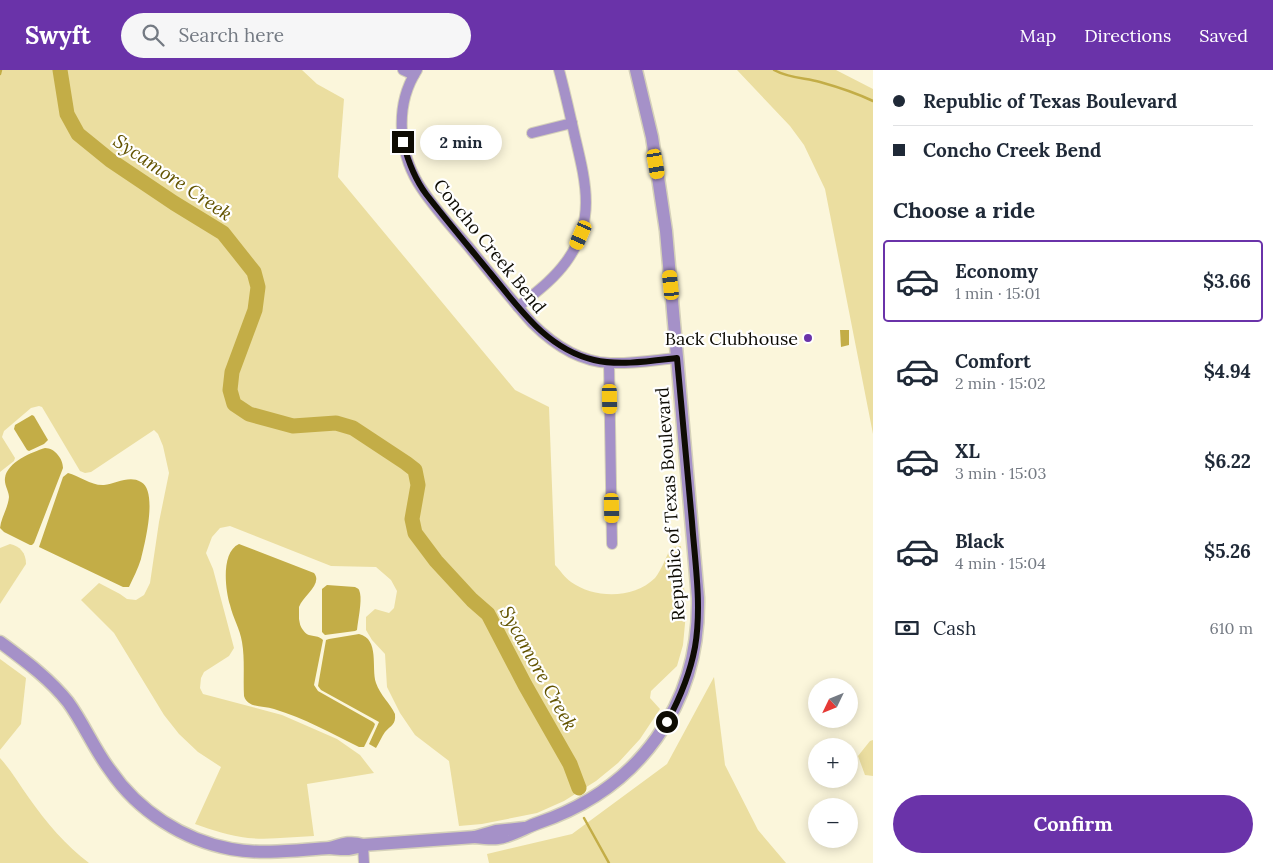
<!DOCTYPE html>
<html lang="en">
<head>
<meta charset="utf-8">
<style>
  :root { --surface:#fff; --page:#f6f6f7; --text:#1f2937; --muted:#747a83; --line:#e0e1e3; --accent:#6a33a9 }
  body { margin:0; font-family:Lora,serif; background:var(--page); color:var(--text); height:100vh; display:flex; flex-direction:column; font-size:19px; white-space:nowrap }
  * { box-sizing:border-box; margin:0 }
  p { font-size:16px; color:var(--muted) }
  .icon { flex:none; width:28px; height:28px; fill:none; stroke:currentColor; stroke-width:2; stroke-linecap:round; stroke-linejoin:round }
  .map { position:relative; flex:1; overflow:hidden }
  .drawer { display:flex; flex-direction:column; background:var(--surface); width:400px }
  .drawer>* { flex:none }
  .guide { display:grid; align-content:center; height:110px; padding:0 20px; background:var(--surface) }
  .needle { width:32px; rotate:227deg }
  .fabs { position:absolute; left:808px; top:608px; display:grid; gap:10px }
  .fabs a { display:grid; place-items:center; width:50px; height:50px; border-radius:50%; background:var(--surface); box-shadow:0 2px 12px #0003; font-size:25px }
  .end { position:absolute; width:22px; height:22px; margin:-11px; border:6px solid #0e0c04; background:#fff; box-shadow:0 0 0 2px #fff }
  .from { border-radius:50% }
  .bubble { position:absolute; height:35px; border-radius:18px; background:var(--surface); box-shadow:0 2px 12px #0003; font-size:16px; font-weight:700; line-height:35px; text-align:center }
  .car { position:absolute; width:15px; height:30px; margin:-15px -8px; border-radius:6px; box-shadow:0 0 4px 1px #0007; background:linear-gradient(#f5c518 24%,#345 0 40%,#f5c518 0 76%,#345 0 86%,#f5c518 0) }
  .guide b { display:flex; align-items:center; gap:18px; height:48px; font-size:19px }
  .guide b+b { border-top:1px solid var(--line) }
  .guide i { width:12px; height:12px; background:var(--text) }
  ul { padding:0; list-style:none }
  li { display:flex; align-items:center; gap:15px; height:82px; margin:0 10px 8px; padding:0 10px; border:2px solid transparent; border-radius:5px }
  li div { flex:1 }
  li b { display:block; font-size:19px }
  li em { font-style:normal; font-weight:700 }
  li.selected { border-color:var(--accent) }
  li>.icon { width:45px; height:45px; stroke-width:1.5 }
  h2 { padding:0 20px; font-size:22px; line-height:60px }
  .pay { display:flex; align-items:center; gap:12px; height:55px; padding:0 20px; font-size:19px }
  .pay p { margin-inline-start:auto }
  .primary-button { display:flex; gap:10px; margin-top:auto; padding:10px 20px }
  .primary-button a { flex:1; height:58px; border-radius:30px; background:var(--accent); color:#fff; font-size:20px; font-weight:700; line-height:58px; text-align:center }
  header { display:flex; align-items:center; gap:30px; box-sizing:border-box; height:70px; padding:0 25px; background:var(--accent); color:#fff }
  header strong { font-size:24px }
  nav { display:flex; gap:28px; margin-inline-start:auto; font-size:18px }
  .search { width:350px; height:45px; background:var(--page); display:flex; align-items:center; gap:12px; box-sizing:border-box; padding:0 18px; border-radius:28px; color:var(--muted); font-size:19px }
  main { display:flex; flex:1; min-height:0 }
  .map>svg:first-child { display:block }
</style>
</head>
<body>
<header>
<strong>Swyft</strong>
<div class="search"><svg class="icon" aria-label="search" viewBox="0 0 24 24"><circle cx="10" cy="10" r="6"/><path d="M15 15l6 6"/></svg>Search here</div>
<nav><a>Map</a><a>Directions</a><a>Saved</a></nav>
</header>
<main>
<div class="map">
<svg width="873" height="793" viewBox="0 0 873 793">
  <rect width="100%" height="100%" fill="#fbf6db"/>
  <!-- green -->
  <g fill="#ebdea0">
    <path d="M0,0h302l15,14 27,15 -6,78 177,213 34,17 6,158c5,5 10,13 16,17 24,17 63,17 84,-4 6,-7 12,-23 16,-31l10,-1 5,67 -3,32 -6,21 -26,25 -1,7 10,11 -20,30 -22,24 -22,18 -32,20 -27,12 -55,11 -23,2 -10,-65 -34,-26 -15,-22 -13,-26 -2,-33 -13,-14 -6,-10v-13l9,-8 14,4 5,-5 3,-17 -6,-11 -15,-13 -45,-1 -101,-40 -10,2 -8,9 -6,16 7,16 21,79 -5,8 -25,16 -3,6 -1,10 3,6 79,21 55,24 23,16 14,18 -67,11 7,52c-22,1 -45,4 -66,2 -18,-2 -36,-8 -53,-14l26,-57 -23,-15 -19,-18 -15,-19 -50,-82 -33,-33 18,-17 21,11 7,5 9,1 8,-5 6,-12 9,-61 10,-49 -6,-27 -5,-12 -4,-4 -63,42 -6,1 -5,-2 -38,-64 -3,-1 -8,2 -27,23 -2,6 13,21 -1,3 -14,11z"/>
    <path d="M737,0h99l37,19v345l-48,-245 -21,-44 -14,-19z"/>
    <path d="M10,474c10,2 16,9 16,20l-26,40v-56z"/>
    <path d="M0,589l26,19 -5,46 -21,26z"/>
    <path d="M714,607l11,88 33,65 28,33h-297l-2,-9 85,-20 95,-70z"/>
    <path d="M873,670v36l-8,-1 -7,-19 12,-15z"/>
    <path d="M0,688c11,12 19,26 29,40 17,24 37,48 60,65h-89z"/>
  </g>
  <!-- water -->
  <g fill="#c3ad47">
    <path d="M840,260h9v15l-8,2z"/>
    <path d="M32,345l2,1 14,24 -4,4 -15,7 -2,-1 -13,-21 1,-4z"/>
    <path d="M45,378c10,0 18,11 18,20l-29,75 -2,2h-2l-26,-13 -4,-4c1,-10 8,-20 9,-31 0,-6 -5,-12 -4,-19 2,-16 27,-26 40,-30z"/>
    <path d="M68,403c11,3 24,13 36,12 12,-1 25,-10 37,-3 17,9 4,61 0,77 -3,10 -8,19 -12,28h-6l-84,-40 24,-70z"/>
    <path d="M239,474l75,29c9,11 -11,23 -15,34 0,3 0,8 0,12 1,5 1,7 4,11 6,9 13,3 20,10l-9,45 4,6 55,31 2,2 -1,3 -10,20h-5c-28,-14 -55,-29 -85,-38 -11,-4 -26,0 -30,-13 -1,-17 1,-37 -2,-54 -2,-13 -9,-24 -12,-37 -5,-16 -9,-53 9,-61z"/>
    <path d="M327,515l28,2c4,2 4,2 5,6 2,9 -2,27 -3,37l-2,1 -30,4 -3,-3v-43z"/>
    <path d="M359,564c21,5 12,34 17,49 4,12 14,20 19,31 1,11 -4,11 -10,18 -3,4 -6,11 -9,16l-7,-4 10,-22 -58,-32 -3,-4 8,-46 3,-1z"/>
  </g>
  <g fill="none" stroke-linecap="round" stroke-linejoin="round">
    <!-- stream -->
    <g stroke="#c3ad47" stroke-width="2.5">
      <path d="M774,0c14,8 31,8 46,12 18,5 36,11 53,19"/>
      <path d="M0,4l1,-4"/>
      <path d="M584,748l25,45"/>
    </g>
    <!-- river -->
    <path stroke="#c3ad47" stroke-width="15" d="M60,0l7,44 11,20 32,26 64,43 49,30 31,39 4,15 -3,23 -23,62 -2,18 4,14 15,10 44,12 43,-3 17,5 53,35 9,7 3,15 -6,34 3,14 21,28 36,39 16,14 37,71 45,79 9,24"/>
    <!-- minor casing -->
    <g stroke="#d5d1b9" stroke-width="12">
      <g id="minor">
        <path d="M403,0l11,5"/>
        <path d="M417,0c-22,34 -19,79 1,113 14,23 33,43 50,63 21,26 42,52 64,77 21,21 48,39 78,40 22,1 45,-3 67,-5"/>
        <path d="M532,63l40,-10"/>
        <path d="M518,237c17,-14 35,-27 48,-45 30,-41 20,-79 9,-125 -5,-22 -10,-45 -16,-67"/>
        <path d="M609,293l3,181"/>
        <path d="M363,775l1,18"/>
      </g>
    </g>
    <!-- tertiary casing -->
    <g stroke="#d5d1b9" stroke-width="15">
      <g id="tertiary">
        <path d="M0,572c24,18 49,36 68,60 16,22 26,47 42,68 28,41 73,70 121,79 33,6 66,1 99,-1"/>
        <path d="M524,758l-28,3 -21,6c8,1 16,2 23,1 12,-1 28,-11 40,-15 101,-34 162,-118 160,-225l-32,-367 -14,-94 -16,-67"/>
        <path d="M363,775c-13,-4 -20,-1 -33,3 12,1 21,3 33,-3l112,-8"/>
      </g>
    </g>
    <!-- minor -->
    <use href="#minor" stroke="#a591c8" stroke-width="10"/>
    <!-- tertiary -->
    <use href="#tertiary" stroke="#a591c8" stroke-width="12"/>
  </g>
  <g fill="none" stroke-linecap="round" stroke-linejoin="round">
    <!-- route -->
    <path stroke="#0e0c04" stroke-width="6" d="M403,72c5,19 11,36 23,52 21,27 43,53 65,80 29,35 56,75 103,86 25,6 57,1 83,-2 5,55 10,109 15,164 3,41 10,84 3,125 -5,27 -15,51 -28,75"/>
  </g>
  <!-- markers -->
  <circle fill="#6a33a9" stroke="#fff" stroke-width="2" cx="808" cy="268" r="5"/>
  <g text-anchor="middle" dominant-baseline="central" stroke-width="4.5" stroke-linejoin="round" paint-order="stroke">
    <!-- street labels -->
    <g font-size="18" fill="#0e0c04" stroke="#fff">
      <text transform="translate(490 176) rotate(51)">Concho Creek Bend</text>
      <text transform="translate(670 434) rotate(-94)">Republic of Texas Boulevard</text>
    </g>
    <!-- poi labels -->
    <g font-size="18" fill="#0e0c04" stroke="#fff" text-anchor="end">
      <text x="798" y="268">Back Clubhouse</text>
    </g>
    <!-- water labels -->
    <g font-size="19" font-style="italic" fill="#635400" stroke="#fff">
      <text transform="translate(173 107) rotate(34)">Sycamore Creek</text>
      <text transform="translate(539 598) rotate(61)">Sycamore Creek</text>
    </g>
  </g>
</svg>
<div class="fabs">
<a><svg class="needle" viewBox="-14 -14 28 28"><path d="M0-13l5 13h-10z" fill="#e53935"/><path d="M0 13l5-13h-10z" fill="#747a83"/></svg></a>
<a>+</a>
<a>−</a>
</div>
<i class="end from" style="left:667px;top:652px"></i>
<i class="end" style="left:403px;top:72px"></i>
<div class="bubble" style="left:420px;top:55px;width:82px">2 min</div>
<i class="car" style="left:656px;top:94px;rotate:170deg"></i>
<i class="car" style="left:581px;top:165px;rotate:204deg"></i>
<i class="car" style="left:671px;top:215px;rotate:354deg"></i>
<i class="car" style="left:610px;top:329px;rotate:179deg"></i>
<i class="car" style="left:612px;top:438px;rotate:179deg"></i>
</div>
<section class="drawer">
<div class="guide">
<b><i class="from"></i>Republic of Texas Boulevard</b>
<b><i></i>Concho Creek Bend</b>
</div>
<h2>Choose a ride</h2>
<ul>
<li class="selected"><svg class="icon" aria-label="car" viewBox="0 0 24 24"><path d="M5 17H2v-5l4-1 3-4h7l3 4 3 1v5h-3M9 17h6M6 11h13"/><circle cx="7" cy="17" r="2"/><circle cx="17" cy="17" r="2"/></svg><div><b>Economy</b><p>1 min · 15:01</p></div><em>$3.66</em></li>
<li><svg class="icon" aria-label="car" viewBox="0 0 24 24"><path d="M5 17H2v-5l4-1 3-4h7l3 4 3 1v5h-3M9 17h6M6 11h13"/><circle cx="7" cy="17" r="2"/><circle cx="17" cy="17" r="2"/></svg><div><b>Comfort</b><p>2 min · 15:02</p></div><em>$4.94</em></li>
<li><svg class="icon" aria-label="car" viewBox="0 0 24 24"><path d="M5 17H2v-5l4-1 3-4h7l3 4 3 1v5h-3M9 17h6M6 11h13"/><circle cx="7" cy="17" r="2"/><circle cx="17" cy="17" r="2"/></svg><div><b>XL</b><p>3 min · 15:03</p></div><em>$6.22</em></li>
<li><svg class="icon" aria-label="car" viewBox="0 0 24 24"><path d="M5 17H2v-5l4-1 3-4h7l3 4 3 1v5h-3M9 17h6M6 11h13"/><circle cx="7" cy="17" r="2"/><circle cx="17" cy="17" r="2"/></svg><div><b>Black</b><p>4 min · 15:04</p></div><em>$5.26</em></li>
</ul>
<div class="pay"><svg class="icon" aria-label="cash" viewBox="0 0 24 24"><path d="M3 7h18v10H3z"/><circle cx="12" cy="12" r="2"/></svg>Cash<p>610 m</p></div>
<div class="primary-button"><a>Confirm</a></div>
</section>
</main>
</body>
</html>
